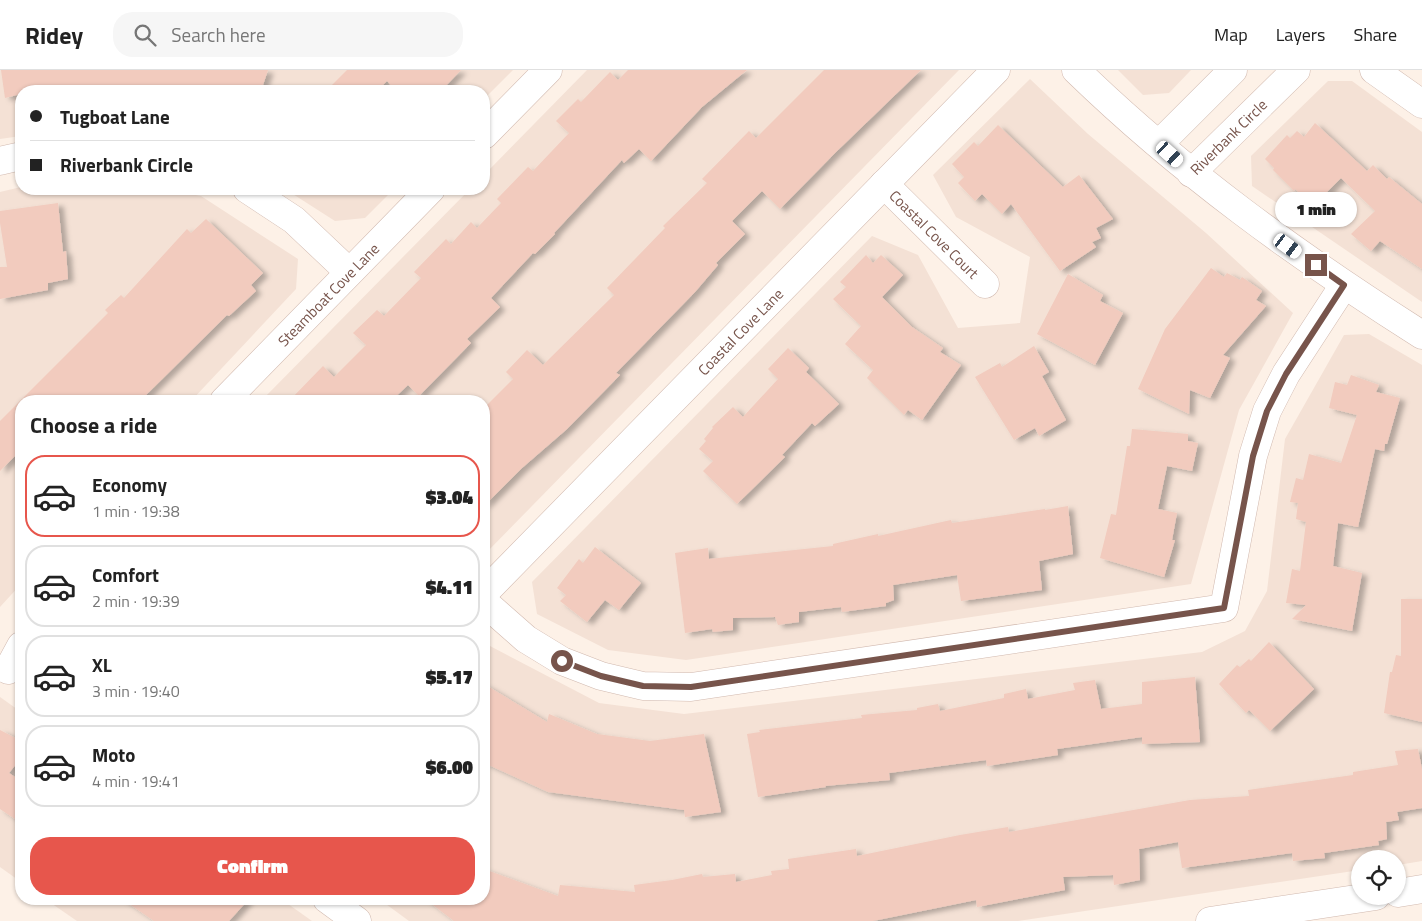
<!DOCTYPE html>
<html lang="en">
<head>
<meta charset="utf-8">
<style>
  :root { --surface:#fff; --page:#f6f6f6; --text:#222; --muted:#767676; --line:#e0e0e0; --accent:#e7564c }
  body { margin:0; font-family:"Titillium Web",sans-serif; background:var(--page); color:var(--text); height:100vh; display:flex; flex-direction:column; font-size:19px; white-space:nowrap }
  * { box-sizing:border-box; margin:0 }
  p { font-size:16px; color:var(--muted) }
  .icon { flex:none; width:28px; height:28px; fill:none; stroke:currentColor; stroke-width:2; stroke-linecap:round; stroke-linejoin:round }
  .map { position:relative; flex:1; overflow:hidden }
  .sheet { position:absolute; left:15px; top:325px; width:475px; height:510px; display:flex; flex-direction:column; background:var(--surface); border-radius:20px; box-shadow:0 1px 4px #0004 }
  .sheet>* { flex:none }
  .top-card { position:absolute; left:15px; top:15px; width:475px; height:110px; border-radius:20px; box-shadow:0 1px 4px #0004; display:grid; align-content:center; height:110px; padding:0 15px; background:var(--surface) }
  .fabs { position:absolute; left:1351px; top:780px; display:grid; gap:10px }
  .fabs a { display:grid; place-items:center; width:55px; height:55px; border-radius:50%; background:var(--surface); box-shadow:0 1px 4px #0004; font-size:25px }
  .end { position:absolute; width:22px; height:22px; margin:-11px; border:6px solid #77544b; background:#fff; box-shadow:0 0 0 2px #fff }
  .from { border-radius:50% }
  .bubble { position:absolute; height:35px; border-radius:18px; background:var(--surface); box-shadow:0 1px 4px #0004; font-size:16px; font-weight:800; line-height:35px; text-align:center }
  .car { position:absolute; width:15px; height:30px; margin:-15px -8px; border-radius:6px; box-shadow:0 0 4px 1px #0007; background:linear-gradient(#fff 24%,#345 0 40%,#fff 0 76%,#345 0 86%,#fff 0) }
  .top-card b { display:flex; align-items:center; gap:18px; height:48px; font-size:19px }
  .top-card b+b { border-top:1px solid var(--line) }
  .top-card i { width:12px; height:12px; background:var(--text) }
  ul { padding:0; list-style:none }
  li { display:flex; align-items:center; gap:15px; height:82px; margin:0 10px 8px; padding:0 5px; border:2px solid var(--line); border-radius:20px }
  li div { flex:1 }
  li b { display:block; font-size:19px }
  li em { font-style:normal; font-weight:800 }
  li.current { border-color:var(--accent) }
  li>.icon { width:45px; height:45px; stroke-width:1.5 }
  h2 { padding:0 15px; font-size:22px; line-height:60px }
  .button { display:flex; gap:10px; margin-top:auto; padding:10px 15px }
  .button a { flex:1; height:58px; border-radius:20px; background:var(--accent); color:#fff; font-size:20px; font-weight:800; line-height:58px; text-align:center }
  header { display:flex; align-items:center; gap:30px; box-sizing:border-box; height:70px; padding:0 25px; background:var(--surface); border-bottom:1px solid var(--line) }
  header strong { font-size:24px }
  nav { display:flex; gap:28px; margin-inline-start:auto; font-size:18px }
  .search { width:350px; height:45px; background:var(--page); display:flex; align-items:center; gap:12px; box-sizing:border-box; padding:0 18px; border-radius:20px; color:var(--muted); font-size:19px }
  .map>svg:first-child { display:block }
</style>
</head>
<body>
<header>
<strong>Ridey</strong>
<div class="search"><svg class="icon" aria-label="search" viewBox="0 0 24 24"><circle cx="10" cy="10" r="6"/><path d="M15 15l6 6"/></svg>Search here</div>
<nav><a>Map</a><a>Layers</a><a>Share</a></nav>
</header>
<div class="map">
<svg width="1422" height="851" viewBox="0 0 1422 851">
  <defs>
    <filter id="shadow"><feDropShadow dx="5.5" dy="3" stdDeviation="2.5" flood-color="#0004"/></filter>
  </defs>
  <rect width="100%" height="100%" fill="#fdf1e7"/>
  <!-- residential -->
  <g fill="#f4e1d5">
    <path d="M0,0h513l-29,29v-8h-463v45l-21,3z"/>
    <path d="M587,0h372l-475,485v-154h-223l209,-212h14v-14z"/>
    <path d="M1118,0h73l-22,23 -26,2z"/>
    <path d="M1030,9l58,55 118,99 87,80 -54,97 -48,174 -505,76 -78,-10 -71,-36 -5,-32 340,-346 46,19 40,73 62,-5 10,-66 -74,-40 -23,-42z"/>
    <path d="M1328,11h24l70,51v170l-170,-116 -1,-30z"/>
    <path d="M21,117v2h144l36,7 97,63 -2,30 -105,112h-170v183l-21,23v-415z"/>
    <path d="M285,119h109l-29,29 -30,3z"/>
    <path d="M1369,264l53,31v496l-24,4v-6h-38v11l-342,51h-609l-30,-22h105v-252l6,-1 109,57 85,11 518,-62 43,-21 22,-40 18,-152 59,-104z"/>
    <path d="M0,627l21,15v170l-21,-15z"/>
    <path d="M45,829h236l31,22h-235z"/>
  </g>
  <!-- building -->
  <g fill="#f2cbbe" filter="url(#shadow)">
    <path d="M1,0h267l-7,21h-240v3l-16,4z"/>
    <path d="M347,0h114l-20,21h-45l-9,-10 -10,10h-51z"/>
    <path d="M628,0h119l-45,37 -51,54 -12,-12 -15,14 -2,-3 -68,73 1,1 -20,20 -2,-1 -42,45 9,9 -33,32 4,4 -52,53 -11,-11 -17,16h-102l34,-35 11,11 32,-32 -13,-12 24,-23 7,6 37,-38 -7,-6 32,-33 5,5 20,-22 6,6 24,-25 -4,-4 31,-32 5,4 36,-38 -13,-12 22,-22 3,3 29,-30 8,8z"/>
    <path d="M824,0h97l-85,82 -56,57 -18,-18 -30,30 13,13 -29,29 2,2 -23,27 -79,81 4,2 -53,54 -45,39 -38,38v-98l29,-29 -7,-7 21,-22 16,15 71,-70 -7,-7 58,-60 -2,-2 44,-43 -5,-4 47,-48 7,7z"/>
    <path d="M1315,53l52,48 6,-6 14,14 2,-2 33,27v65l-42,-28 -9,10 -20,-17 24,-23 -34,-33 -28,28 -18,-17 -1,2 -21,-21 1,-2 -9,-9 22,-24 3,3 7,-7 7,6z"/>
    <path d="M998,55l65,62 16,-12 34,44 -17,9 5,10 -9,4 4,5 -36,24 -49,-67 -9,10 -20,-20 -7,7 -17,-18 6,-6 -12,-13 22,-22 4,4z"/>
    <path d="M58,133l5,49 3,-1 2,28 -20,4v7l-48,9v-32h7l-7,-44v-12z"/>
    <path d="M206,149l57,54 -12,12 5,6 -27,25 -2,-1 -87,86h-119v49l-21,21v-50l108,-108 -3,-3 16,-15 3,3 63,-69 4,4z"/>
    <path d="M866,185l7,8 8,-8 22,20 -21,22 30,30 31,21 -3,4 21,13 -39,55 -14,-10 -4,5 -37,-37 6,-8 -28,-26 16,-18 -28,-27 13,-12 -6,-5z"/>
    <path d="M1211,198l13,9 3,-4 13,7 2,-3 20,14 -6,9 10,6 -43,49 7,3 -20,40 -20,-8 -1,24 -51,-25 27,-60z"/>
    <path d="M1068,204l35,21 -3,6 23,12 -28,52 -58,-31z"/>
    <path d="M1034,276l15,26 -7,4 24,44 -27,16 -4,-8 -21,12 -39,-63 25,-14 2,4z"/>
    <path d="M788,278l21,20 -3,4 33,32 -24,22 -3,-3 -30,32 3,2 -48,47 -34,-33 10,-10 -14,-12 7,-8 -2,-2 9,-11 -1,-1 21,-20 10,10 35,-38 -10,-10z"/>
    <path d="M1351,305l28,10 -3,7 24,6 -13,46h-2l-1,7 -9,-2 -17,78 -20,-4 -5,43 29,7 -10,58 -60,-12 14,-14 -20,-2 6,-34 8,2 6,-49 -10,-3 2,-16 -8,-1 6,-24 7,2 6,-26 32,9 16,-48 -28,-7 6,-26 12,3z"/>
    <path d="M1132,359l56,5v7l10,2 -6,28 -25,-5 -9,43 19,4 -5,27h3l-11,37 -64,-19 11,-44 5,1 11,-69h3z"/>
    <path d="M1068,436l5,48 -34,7 3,29 -81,11 -4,-26 -64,10 1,15 -8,3v3l-44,6 -1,-5 -42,5v10l-21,3 -3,-8 -42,1v12l-20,2 -1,-3 -27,4 -10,-80 33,-5 1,11 124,-13v-2l45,-10v2l73,-16 1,3 93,-14v1z"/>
    <path d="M595,477l46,36 -22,27 -14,-10 -18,22 -27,-21 6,-6 -9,-7 22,-29 4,4z"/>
    <path d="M1401,529h21v123l-38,-9 6,-41h2l4,-17 5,1z"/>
    <path d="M1269,572l45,47 -44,42 -21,-21 -3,3 -27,-29 18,-19 3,2 9,-8 2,2z"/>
    <path d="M1195,607l5,65 -58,2v-7l-85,12 1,6 -71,11 -1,-6 -97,13 1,7 -65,6 1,1 -68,10 -11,-63 13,-2 -1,-2 103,-12 -1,-3 56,-5v-2l21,-4 2,7 64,-13v-4l22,-5 2,10 47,-9 -2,-7 22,-3 6,29 41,-5v-22z"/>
    <path d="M484,614l63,38 2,-8 48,20 53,7 54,-7 17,78 -36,5 -1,-7 -136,-18 -64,-29z"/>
    <path d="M0,660l21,11v17l-12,15 12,8v42l-21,-14z"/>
    <path d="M1418,679l4,20v39l-25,4 2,8 -13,2 1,17 -9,2 1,4 -55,8 1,5 -32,3 -1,-8 -110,15 -4,-26 -39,7 1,31 -26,5 -1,-10 -50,2 2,13 -88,17 -1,-7 -103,21h-419l-29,-22h59v-30l74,27 2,-11 75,7 -1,-7 38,-5 30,-6 1,3 32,-3 1,8 36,-7 -1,-4 18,-2 -1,-10 68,-10 1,7 103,-21 48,-8 1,5 181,-32 59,-4 -1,-6 105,-15v-3l45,-7 -3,-14z"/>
    <path d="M122,829h127l-20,22h-75z"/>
  </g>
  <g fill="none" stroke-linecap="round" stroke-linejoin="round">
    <!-- minor casing -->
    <g stroke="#d1b9af" stroke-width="29">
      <g id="minor">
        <path d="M1076,0c105,102 223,187 346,265"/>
        <path d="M1374,0l48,34"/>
        <path d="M484,65l64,-65"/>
        <path d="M1159,74l74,-74"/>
        <path d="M0,91l21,-5"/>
        <path id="s1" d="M1191,103l105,-103"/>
        <path id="s2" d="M884,114l101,100"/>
        <path d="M247,119l47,31 55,52"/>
        <path id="s3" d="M224,331l207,-212"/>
        <path id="s4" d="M484,523l512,-523"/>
        <path d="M484,532l42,37 36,22 39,15 42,10 48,1 533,-79 29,-152 14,-45 19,-37 58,-89"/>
        <path d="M8,600l13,-24"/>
        <path d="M1398,823l24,-4"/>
        <path d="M327,829l30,22"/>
        <path d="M1210,851l166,-25"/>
      </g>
    </g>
    <!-- minor -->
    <use href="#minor" stroke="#fff" stroke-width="28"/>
  </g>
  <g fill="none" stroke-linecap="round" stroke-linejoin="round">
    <!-- route -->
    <path stroke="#77544b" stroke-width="6" d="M562,591l39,15 42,10 48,1 533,-79 29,-152 14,-45 19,-37 58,-89 -28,-20"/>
  </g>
  <g text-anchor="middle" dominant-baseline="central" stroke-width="4" stroke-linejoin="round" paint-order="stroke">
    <!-- street labels -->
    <g font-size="15" fill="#77544b" stroke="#fff5ee">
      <text stroke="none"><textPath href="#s1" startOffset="52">Riverbank Circle</textPath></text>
      <text stroke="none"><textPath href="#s2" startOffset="71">Coastal Cove Court</textPath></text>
      <text stroke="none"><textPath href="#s3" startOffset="149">Steamboat Cove Lane</textPath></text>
      <text stroke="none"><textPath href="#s4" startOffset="366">Coastal Cove Lane</textPath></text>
    </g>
  </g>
</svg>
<div class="fabs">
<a><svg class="icon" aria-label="locate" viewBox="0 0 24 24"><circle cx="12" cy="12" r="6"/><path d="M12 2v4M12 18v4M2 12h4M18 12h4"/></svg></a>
</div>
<i class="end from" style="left:562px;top:591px"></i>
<i class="end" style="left:1316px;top:195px"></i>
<div class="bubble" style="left:1275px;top:122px;width:82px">1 min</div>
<i class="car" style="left:1170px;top:84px;rotate:132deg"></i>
<i class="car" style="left:1288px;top:176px;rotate:126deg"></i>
<div class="top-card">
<b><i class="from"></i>Tugboat Lane</b>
<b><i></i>Riverbank Circle</b>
</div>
<section class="sheet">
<h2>Choose a ride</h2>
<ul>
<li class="current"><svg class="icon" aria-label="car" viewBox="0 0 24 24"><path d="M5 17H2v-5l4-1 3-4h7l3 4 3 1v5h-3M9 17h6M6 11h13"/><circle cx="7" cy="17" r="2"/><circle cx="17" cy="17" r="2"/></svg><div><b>Economy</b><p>1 min · 19:38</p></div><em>$3.04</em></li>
<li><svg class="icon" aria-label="car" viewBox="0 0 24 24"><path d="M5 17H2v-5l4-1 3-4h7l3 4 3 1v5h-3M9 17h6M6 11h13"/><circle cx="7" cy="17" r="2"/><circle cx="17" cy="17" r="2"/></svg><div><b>Comfort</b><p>2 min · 19:39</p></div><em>$4.11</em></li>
<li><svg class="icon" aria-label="car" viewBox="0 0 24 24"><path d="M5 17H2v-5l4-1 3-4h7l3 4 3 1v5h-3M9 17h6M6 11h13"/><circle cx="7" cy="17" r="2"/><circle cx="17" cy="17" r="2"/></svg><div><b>XL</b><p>3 min · 19:40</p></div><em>$5.17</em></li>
<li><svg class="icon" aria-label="car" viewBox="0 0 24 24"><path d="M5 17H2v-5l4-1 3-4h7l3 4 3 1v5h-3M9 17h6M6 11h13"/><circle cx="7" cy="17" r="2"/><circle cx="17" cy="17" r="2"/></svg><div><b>Moto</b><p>4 min · 19:41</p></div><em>$6.00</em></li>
</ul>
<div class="button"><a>Confirm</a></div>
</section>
</div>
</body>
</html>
